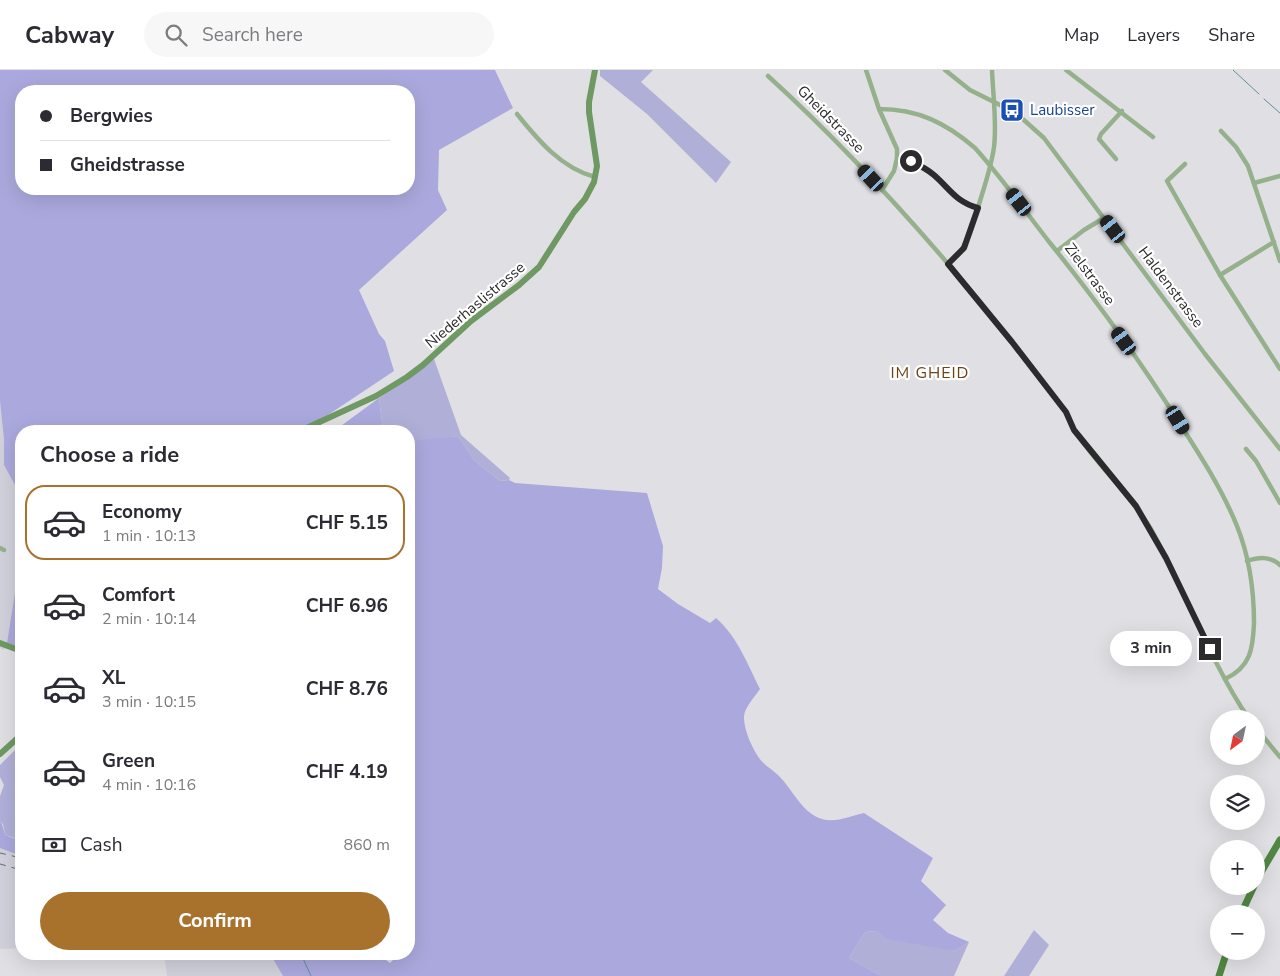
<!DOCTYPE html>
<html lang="en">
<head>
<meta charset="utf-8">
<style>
  :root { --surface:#fff; --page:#f7f7f7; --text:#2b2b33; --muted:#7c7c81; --line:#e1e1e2; --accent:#a8722d }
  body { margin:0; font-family:"Nunito Sans",sans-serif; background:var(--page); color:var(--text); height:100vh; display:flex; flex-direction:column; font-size:19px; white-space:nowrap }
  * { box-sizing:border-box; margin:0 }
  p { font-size:16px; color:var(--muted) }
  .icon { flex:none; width:28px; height:28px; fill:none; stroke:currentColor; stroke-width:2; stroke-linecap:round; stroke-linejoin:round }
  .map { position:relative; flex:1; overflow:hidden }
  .drawer { position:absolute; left:15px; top:355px; width:400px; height:535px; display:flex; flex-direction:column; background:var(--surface); border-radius:20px; box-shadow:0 5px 20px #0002 }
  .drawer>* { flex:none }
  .top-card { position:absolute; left:15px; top:15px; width:400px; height:110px; border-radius:20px; box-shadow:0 5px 20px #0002; display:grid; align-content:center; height:110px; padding:0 25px; background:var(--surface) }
  .needle { width:32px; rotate:213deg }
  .controls { position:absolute; left:1210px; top:640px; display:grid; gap:10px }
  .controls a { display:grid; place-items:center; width:55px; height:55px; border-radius:50%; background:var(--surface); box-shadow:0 5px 20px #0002; font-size:25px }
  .end { position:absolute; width:22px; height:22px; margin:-11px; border:6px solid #2b2b2d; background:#fff; box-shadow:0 0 0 2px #fff }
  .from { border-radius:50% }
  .bubble { position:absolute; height:35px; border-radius:18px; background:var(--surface); box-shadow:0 5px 20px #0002; font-size:16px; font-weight:700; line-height:35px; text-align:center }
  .car { position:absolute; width:15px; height:30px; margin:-15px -8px; border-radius:6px; box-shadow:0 0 4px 1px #0007; background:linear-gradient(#222 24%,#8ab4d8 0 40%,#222 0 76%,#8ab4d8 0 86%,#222 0) }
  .top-card b { display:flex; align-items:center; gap:18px; height:48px; font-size:19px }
  .top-card b+b { border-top:1px solid var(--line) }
  .top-card i { width:12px; height:12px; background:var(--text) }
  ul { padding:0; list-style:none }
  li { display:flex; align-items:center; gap:15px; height:75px; margin:0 10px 8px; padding:0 15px; border:2px solid transparent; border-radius:20px }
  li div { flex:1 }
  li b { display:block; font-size:19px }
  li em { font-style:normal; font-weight:700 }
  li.active { border-color:var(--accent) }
  li>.icon { width:45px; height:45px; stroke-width:1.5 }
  h2 { padding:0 25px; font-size:22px; line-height:60px }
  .pay { display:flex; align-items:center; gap:12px; height:55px; padding:0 25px; font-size:19px }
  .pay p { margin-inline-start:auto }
  .button { display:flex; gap:10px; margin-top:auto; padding:10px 25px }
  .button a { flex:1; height:58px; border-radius:30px; background:var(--accent); color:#fff; font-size:20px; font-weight:700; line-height:58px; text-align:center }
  header { display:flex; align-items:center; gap:30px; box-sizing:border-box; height:70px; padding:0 25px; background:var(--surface); border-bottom:1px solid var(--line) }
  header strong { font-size:24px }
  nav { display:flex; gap:28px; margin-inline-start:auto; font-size:18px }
  .search { width:350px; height:45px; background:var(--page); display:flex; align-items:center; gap:12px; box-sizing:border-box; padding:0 18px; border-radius:28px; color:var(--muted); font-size:19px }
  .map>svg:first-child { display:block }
</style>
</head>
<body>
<header>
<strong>Cabway</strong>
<div class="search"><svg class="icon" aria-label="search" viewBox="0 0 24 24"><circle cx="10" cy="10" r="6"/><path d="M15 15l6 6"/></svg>Search here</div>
<nav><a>Map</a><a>Layers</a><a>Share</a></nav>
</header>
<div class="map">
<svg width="1280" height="906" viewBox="0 0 1280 906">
  <rect width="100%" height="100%" fill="#e0e0e4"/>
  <!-- built -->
  <g fill="#d1d1dc">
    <path d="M0,331l4,39v25l12,22 5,53v14l-14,89 -3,7 -4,-2z"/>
    <path d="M0,778l21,8v92l-21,1z"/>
    <path d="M164,884h106l13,22h-116z"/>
  </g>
  <!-- green -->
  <g fill="#b0afd8">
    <path d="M600,0h53l-12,12 90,80 -15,21 -69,-69 -47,-38z"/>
    <path d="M434,289l27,76 49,43 -1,2 -9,1 -26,-21 -16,-24 -47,6 -2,-1v-10h-26l-4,-33z"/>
    <path d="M21,674v96l-16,-5 -2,-11 -3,-2v-26l4,-11 -4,-8v-12z"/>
    <path d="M1034,860l15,15 -20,31h-25z"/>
    <path d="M878,861l77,20 14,-9 -15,34h-72l-33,-18 16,-26z"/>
  </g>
  <!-- forest -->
  <g fill="#aba8dd" fill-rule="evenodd">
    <path d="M0,0h495l18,38 -74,42 -1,40 9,20 -88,80 20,44 6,7 9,30 -90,60h-283v109l-5,-53 -12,-22v-25l-4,-39zM21,21h388v98h-388z"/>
    <path d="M379,328l4,33h-49z"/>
    <path d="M458,366l16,24 26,21 9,-1 6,3 132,10 16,53 -1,22 -4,21 20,15 32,19 6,-5c21,18 32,47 44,71 -6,9 -17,20 -16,30 1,14 8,28 15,39 5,7 14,12 20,18 14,14 23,37 43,43 13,4 29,-3 42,-6l69,45 -12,23 25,24 -13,15 15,13 21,9 -14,9 -68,-12 -9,-8 -13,1 -16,26 33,18h-599l-13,-22h108l12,9 3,-3 -8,-6h24v-513z"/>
    <path d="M21,484v94l-14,-5z"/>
    <path d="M0,752l2,2 3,11 16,6v15l-21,-8z"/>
  </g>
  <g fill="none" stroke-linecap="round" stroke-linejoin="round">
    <!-- stream -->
    <g stroke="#608ea0" stroke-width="1">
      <path d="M1233,0l26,24"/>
      <path d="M1264,29l16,14"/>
      <path d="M301,884l10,22"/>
    </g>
    <!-- street -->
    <g stroke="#94b18c" stroke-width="4.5">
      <path d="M866,0l13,39 18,40v9l-3,13 -12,19"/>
      <path d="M945,0l25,20 46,23 28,25 161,216 75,95"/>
      <path d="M1066,0l87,67"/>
      <path d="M768,6c76,69 144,144 209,222 30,37 59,77 89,114 3,6 4,12 8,18 23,35 55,63 77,99 35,62 58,131 98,190"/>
      <path d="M879,39c39,0 67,14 96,39 27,30 50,63 75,95 46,57 89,116 128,178 22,34 44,68 59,105 12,30 17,65 17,97 -1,25 -3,44 -29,56"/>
      <path d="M517,44c21,26 44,54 78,63"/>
      <path d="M1221,61l15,16 12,19 32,95"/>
      <path d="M897,88c38,4 47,40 81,50"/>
      <path d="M1116,89l-17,-20 2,-5 21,-23"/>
      <path d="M1185,94l-18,17 53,94 60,94"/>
      <path d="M1254,113l26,-7"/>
      <path d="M1057,181l27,-21 20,-12"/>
      <path d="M948,194c19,-16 22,-30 29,-53 6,-21 14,-42 17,-64 3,-25 -1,-51 -2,-77"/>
      <path d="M1220,205l54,-33"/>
      <path d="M1246,379l10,12 24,42"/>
      <path d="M0,478l4,2"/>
      <path d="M1247,491c12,-4 23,-5 33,4"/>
      <path d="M1256,658l24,29"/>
    </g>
    <!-- secondary -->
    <g stroke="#6e9962" stroke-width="6">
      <path d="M300,361l76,-35 31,-19 16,-12 48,-44 48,-36 20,-18 35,-55 11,-13 9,-17 3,-16 -8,-54v-10l6,-32"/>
      <path d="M0,573l21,8"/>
      <path d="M0,684l21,-19"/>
    </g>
    <!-- primary -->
    <g stroke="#518742" stroke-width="7">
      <path d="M1256,811l24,-41"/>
      <path d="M1241,844l13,-28"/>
      <path d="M1219,906l8,-25"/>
    </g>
    <!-- rail -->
    <g stroke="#69696c" stroke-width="1" stroke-dasharray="6 6" stroke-linecap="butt">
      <path d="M0,783l21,5"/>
      <path d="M0,794l21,6"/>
    </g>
  </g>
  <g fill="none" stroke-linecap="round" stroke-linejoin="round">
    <!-- route -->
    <path stroke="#2b2b2d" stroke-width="6" d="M911,91c8,4 16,8 23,14 16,14 22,27 44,33l-14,40 -16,16 64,78 54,70 8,18 62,76 30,52 44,91"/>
  </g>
  <!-- icons -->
  <defs>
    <g id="bus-square" transform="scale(1.25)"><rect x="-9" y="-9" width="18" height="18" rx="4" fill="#1a4fb4" stroke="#fff"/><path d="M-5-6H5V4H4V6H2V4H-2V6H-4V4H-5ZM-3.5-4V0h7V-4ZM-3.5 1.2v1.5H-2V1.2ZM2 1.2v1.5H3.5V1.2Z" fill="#fff"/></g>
  </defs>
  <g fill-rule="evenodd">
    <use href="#bus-square" x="1012" y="40"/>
  </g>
  <g text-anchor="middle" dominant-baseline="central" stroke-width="4.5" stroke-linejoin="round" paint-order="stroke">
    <!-- transit labels -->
    <g font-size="15" fill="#164399" stroke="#fff" text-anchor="start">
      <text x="1030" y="40">Laubisser</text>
    </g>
    <!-- street labels -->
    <g font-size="15" fill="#2b2b2d" stroke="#fff">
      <text transform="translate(831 49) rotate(45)">Gheidstrasse</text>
      <text transform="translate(1090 204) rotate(53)">Zielstrasse</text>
      <text transform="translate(1171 217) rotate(53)">Haldenstrasse</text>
      <text transform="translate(475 235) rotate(-40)">Niederhaslistrasse</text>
    </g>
    <!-- neighbourhood labels -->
    <g font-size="16" letter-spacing="1" fill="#6a4415" stroke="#fff">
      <text x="930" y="303">IM GHEID</text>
    </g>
  </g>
</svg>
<div class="controls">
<a><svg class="needle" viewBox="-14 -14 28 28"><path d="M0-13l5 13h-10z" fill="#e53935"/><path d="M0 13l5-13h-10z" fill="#7c7c81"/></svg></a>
<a><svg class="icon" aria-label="layers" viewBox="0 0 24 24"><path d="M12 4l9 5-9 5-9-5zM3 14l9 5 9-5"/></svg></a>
<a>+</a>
<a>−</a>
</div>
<i class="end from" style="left:911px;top:91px"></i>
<i class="end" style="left:1210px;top:579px"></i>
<div class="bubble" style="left:1110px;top:561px;width:82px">3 min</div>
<i class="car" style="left:871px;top:108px;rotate:317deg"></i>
<i class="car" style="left:1019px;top:132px;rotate:322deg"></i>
<i class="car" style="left:1113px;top:159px;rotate:323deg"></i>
<i class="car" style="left:1124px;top:271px;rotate:324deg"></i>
<i class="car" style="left:1178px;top:350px;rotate:148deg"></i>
<div class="top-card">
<b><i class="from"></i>Bergwies</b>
<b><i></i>Gheidstrasse</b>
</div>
<section class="drawer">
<h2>Choose a ride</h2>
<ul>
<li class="active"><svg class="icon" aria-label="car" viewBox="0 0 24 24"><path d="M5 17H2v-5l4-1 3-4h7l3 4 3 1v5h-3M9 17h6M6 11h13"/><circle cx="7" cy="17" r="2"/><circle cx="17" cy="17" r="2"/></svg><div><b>Economy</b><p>1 min · 10:13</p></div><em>CHF 5.15</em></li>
<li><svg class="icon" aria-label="car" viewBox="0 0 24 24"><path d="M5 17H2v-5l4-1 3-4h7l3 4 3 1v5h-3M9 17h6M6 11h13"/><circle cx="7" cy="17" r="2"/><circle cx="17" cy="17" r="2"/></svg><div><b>Comfort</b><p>2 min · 10:14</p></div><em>CHF 6.96</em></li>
<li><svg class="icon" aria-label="car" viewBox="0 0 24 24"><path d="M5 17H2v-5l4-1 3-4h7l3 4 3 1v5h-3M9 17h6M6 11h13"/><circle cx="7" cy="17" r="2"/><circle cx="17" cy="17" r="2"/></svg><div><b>XL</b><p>3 min · 10:15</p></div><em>CHF 8.76</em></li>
<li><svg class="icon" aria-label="car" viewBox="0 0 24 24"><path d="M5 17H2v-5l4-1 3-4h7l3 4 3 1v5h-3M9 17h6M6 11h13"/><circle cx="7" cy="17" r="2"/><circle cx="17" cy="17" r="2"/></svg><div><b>Green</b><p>4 min · 10:16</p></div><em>CHF 4.19</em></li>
</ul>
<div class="pay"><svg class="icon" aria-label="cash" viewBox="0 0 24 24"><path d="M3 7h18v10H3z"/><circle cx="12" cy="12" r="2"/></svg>Cash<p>860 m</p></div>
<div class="button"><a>Confirm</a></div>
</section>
</div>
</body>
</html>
